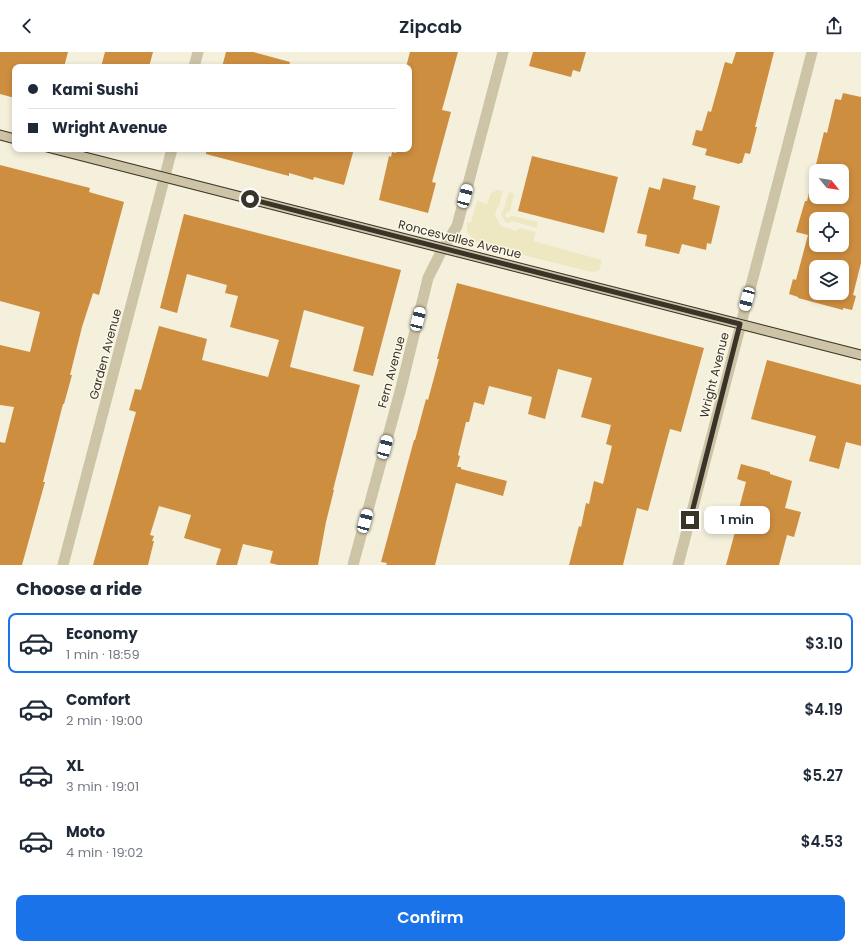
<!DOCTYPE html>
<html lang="en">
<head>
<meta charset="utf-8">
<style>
  :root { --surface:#fff; --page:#f6f6f7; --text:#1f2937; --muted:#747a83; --line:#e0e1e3; --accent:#1a73e8 }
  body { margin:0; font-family:Poppins,sans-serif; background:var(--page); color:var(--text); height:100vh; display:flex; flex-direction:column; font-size:15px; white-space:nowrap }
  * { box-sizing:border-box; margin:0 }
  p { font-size:13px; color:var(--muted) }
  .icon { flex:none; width:22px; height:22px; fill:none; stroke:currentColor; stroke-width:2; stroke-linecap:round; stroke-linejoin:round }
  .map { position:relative; height:513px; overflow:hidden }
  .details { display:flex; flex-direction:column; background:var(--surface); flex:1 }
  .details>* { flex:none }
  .top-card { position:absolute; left:12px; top:12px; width:400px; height:88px; border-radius:8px; box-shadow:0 2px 6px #0003; display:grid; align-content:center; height:88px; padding:0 16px; background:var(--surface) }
  .needle { width:26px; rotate:120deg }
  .controls { position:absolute; left:809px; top:112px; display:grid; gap:8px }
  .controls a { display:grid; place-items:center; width:40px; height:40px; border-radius:8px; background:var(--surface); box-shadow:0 2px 6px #0003; font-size:20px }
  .end { position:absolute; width:18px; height:18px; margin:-9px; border:5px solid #393328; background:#fff; box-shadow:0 0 0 2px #fff }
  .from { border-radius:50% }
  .bubble { position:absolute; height:28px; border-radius:8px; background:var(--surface); box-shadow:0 2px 6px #0003; font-size:13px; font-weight:600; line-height:28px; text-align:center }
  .car { position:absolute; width:12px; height:24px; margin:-12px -6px; border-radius:5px; box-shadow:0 0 3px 1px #0007; background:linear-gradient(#fff 24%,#345 0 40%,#fff 0 76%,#345 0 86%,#fff 0) }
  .top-card b { display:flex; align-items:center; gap:14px; height:38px; font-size:15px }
  .top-card b+b { border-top:1px solid var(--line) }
  .top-card i { width:10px; height:10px; background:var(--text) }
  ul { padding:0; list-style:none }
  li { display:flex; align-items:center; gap:12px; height:60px; margin:0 8px 6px; padding:0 8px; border:2px solid transparent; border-radius:8px }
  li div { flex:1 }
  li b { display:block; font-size:15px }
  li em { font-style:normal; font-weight:600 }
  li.selected { border-color:var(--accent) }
  li>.icon { width:36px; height:36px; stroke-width:1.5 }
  h2 { padding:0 16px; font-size:18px; line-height:48px }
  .button { display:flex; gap:8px; margin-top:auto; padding:8px 16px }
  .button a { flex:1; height:46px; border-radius:8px; background:var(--accent); color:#fff; font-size:16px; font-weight:600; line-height:46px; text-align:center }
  header { display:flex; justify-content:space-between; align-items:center; height:52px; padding:0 16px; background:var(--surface); font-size:18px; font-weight:600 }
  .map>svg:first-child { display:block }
</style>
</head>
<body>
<header><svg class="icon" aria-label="back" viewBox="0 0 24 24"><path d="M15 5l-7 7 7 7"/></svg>Zipcab<svg class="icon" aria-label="share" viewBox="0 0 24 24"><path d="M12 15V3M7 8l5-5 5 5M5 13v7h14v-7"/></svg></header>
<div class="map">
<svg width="861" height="513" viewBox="0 0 861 513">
  <rect width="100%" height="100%" fill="#f4f0dc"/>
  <!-- plaza -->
  <g fill="#ede7c2">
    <path d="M497,138l5,1v3l-3,12 -2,2 -2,7 6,11 15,5 4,-3 16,4 -3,9 69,19 -3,11 -7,1 -113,-28 -4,-3 -8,-9v-10l4,1 6,-22 10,3 4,-11z"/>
    <path d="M509,140l5,2 -4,17 -5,3 2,4 5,-2 26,6 -1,6 -25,-7 -3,2 -4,-1 -4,-8 2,-3z"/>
  </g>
  <!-- building -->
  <g fill="#ce8e40" fill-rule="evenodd">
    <path d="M0,0h68l-4,15h-49v31l-15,-4z"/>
    <path d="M105,0h48l-4,15h-48z"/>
    <path d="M226,0h27l37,10 -1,5h-67z"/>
    <path d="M410,0h48l-16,58 9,2 -19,70 4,1 -8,30 -49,-13 10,-44 2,1 1,-5 4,1 1,-4h12v-82h-3z"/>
    <path d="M533,0h53l-6,20 -7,-2 -2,7 -42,-11z"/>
    <path d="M736,0h38l-19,75h2l-7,27 -5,-1 -3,10h-2l-1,1 -34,-9 2,-6 -15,-4 4,-15 6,1 6,-20 3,1 14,-50 7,2z"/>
    <path d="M843,41l18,4v166l-8,32 3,1 -4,14 -9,-2v2l-45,-12v-1l-9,-3 4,-15 3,1 12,-45 -12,-3 9,-31h2l17,-69 3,1 8,-34 6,1zM816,119h26v26h-26zM816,167h26v26h-26zM816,215h26v26h-26z"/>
    <path d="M206,97h148l-10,36 -30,-8 -1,3 -24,-7v3l-83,-22z"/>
    <path d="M532,104l86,21 -14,56 -86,-22z"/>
    <path d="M0,113l90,23 -1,4 35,10 -25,93 -6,-2 -11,34 -12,48h2l-8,29h-1l-20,78h2l-23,83h-22v-123l5,1 9,-36 -14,-2v-60l30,7 10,-40 -40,-11z"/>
    <path d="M663,126l33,8 -3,13 27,7 -9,38 -4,-1 -1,7 -24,-6 -3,10 -34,-8 2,-11 -10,-2 12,-46 11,3z"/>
    <path d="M184,162l217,56 -28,106 -20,-5 11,-44 -60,-17 -14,57 70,18 -27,105h1l-8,32 -8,43h-40l-8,-2 3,-12 -30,-7 -6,21h-21l5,-16 -37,-11 7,-23 -32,-9 -9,29 4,1 -2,5h2l-6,24h-55l43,-153 -7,-2 6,-21 6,1 18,-64 48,13 -5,21 66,17 11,-37 -49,-13 8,-31 -13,-3 2,-8 -22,-6 -18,-5 -10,39 -17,-5z"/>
    <path d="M457,231l247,65 -23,84 -11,-3 -22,82 -11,-3 -14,57h-54l10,-39 2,1 5,-24 3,1 5,-23 9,3 9,-38 -6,-2 5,-19 -30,-8 11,-39 -34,-9 -13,50 -17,-5 4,-17 -43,-11 -5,19 -10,-3 -5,20h-3l-8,33 2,1 -3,11h4v2l46,12 -4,15 -47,-13 -21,82h-49l1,-2 -6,-1 33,-122h1l11,-41 2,1 11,-41h-2z"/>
    <path d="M767,308l94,25v61l-15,-4 -7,27 -30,-8 7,-25 -65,-17z"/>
    <path d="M741,412l29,8v2l22,7 -7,27 16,4 -7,25 -7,-2 -8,30h-53l12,-44 -2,-1 10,-38 -9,-3z"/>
  </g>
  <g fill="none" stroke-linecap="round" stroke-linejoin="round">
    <!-- minor -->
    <g stroke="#cdc4a7" stroke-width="11">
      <path d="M194,15l4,-15"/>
      <path d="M63,513l109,-416"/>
      <path d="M353,513l48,-177 27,-110 13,-26 16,-26 46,-174"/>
      <path d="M678,513l134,-513"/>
    </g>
    <!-- tertiary -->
    <g stroke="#cdc4a7" stroke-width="11">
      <path d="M0,83l15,4"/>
      <path d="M54,97l807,206"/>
    </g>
    <!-- tram -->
    <g stroke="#393328" stroke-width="1">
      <path d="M0,78l15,4"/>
      <path d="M0,88l15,4"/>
      <path d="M35,97l826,211"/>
      <path d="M73,97l788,201"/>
    </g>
  </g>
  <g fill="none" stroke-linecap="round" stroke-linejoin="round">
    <!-- route -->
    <path stroke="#393328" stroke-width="5" d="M250,147l490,125 -50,196"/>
  </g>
  <g text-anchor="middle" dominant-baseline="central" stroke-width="3" stroke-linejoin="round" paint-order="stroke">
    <!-- street labels -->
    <g font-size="12" fill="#393328" stroke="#fbf8e9">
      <text transform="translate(460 187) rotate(14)">Roncesvalles Avenue</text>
      <text transform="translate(105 302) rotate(-75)">Garden Avenue</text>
      <text transform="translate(391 320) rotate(-75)">Fern Avenue</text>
      <text transform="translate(714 323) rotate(-76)">Wright Avenue</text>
    </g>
  </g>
</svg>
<div class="controls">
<a><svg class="needle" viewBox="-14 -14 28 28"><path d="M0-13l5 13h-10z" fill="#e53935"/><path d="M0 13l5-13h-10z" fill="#747a83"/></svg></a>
<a><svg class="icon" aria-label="locate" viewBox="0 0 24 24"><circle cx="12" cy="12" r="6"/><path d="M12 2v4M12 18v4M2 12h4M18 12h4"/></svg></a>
<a><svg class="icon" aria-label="layers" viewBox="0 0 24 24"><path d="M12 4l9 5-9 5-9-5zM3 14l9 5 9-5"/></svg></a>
</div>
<i class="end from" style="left:250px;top:147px"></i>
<i class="end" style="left:690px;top:468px"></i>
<div class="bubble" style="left:704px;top:454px;width:66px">1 min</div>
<i class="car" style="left:465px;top:144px;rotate:15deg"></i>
<i class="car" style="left:747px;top:247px;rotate:195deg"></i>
<i class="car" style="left:418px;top:267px;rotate:14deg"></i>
<i class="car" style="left:385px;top:395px;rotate:15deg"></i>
<i class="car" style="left:365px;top:469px;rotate:15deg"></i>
<div class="top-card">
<b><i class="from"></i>Kami Sushi</b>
<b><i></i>Wright Avenue</b>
</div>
</div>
<section class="details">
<h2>Choose a ride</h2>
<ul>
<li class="selected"><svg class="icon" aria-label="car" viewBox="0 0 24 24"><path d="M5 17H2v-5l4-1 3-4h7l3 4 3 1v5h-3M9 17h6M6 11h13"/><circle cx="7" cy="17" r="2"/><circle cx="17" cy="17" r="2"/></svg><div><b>Economy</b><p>1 min · 18:59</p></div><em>$3.10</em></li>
<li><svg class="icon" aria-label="car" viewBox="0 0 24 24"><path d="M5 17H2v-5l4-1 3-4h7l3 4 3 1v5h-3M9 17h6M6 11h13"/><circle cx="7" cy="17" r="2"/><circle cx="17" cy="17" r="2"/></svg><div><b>Comfort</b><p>2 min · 19:00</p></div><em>$4.19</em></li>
<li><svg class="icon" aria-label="car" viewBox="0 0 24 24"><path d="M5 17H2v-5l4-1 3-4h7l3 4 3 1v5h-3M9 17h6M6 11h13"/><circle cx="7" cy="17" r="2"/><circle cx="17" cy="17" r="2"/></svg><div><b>XL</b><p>3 min · 19:01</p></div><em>$5.27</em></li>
<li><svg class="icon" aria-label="car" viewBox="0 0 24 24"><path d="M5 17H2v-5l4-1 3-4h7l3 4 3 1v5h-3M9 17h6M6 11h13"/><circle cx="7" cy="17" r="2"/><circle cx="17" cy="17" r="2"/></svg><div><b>Moto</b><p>4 min · 19:02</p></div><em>$4.53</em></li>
</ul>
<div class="button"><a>Confirm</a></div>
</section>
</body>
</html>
